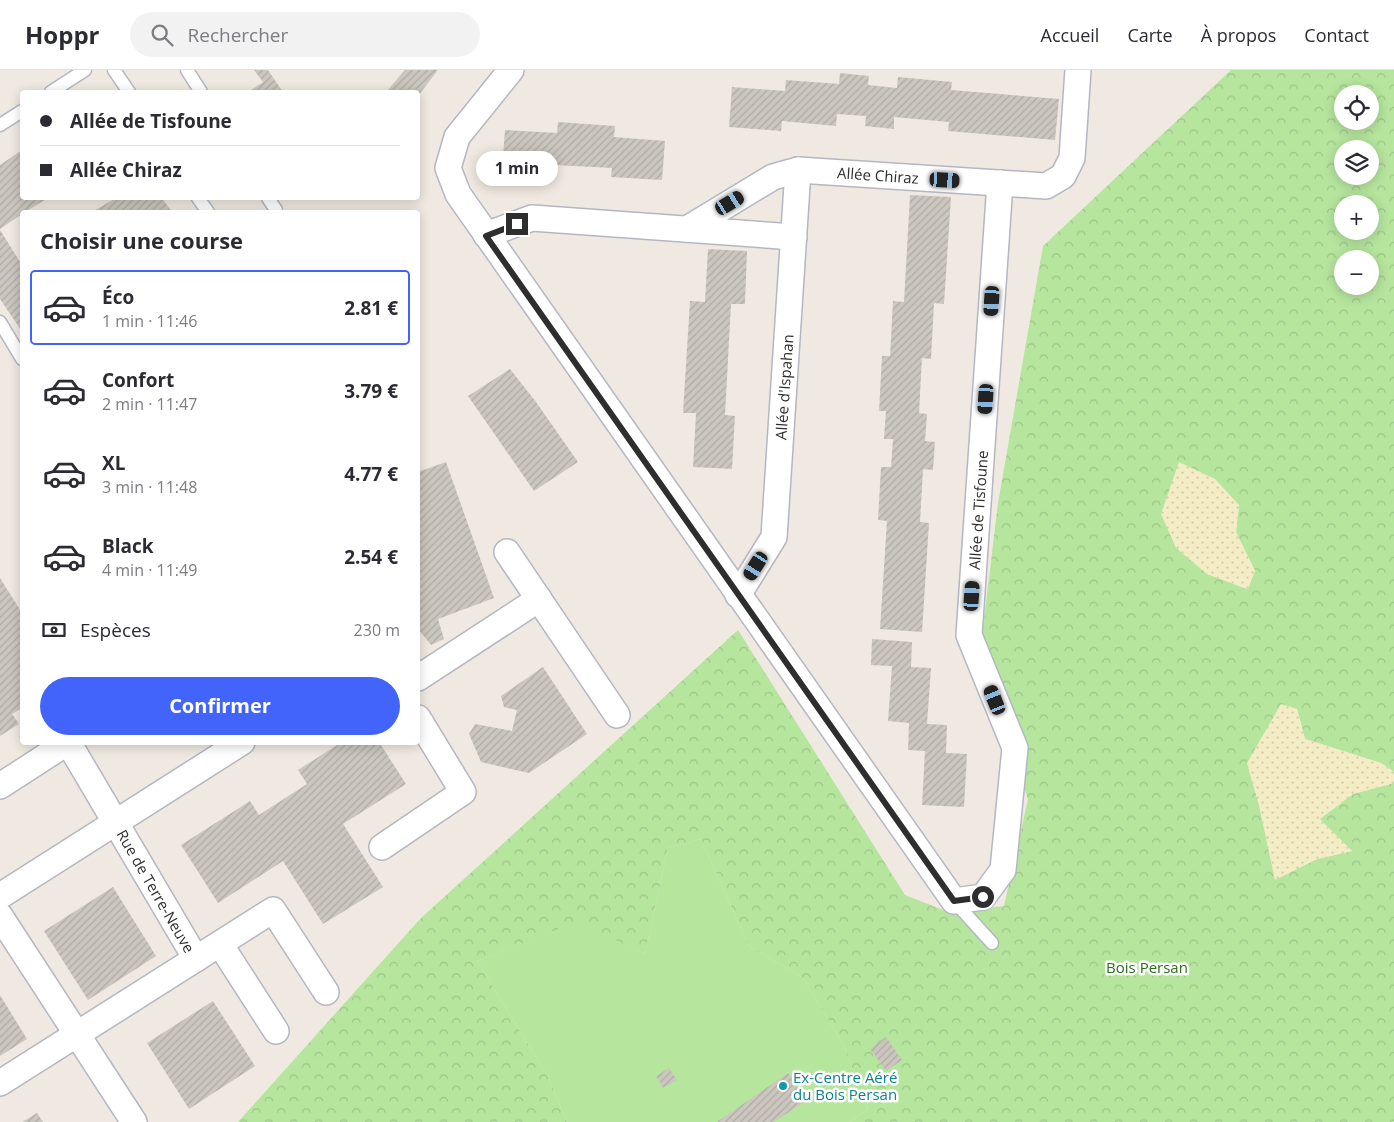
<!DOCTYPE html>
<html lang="fr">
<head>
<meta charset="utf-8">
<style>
  :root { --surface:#fff; --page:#f2f2f3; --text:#2b2b33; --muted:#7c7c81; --line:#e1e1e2; --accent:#4264fb }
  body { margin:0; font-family:"Open Sans",sans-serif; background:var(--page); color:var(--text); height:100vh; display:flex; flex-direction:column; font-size:19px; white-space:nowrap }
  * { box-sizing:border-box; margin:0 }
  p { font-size:16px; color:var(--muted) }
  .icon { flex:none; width:28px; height:28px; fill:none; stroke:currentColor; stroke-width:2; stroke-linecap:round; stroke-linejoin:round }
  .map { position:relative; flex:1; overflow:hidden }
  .sheet { position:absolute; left:20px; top:140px; width:400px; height:535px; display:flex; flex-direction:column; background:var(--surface); border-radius:5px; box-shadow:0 2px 12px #0003 }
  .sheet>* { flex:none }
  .top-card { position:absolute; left:20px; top:20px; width:400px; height:110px; border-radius:5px; box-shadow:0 2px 12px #0003; display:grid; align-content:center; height:110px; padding:0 20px; background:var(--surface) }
  .tools { position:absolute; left:1334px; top:15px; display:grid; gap:10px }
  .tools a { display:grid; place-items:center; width:45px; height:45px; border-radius:50%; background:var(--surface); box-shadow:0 2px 12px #0003; font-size:25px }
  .end { position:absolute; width:22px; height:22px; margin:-11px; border:6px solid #2e2e2e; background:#fff; box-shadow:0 0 0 2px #fff }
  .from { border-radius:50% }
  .bubble { position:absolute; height:35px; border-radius:18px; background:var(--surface); box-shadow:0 2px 12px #0003; font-size:16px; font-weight:700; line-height:35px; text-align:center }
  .car { position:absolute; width:15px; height:30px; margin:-15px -8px; border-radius:6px; box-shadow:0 0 4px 1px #0007; background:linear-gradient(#222 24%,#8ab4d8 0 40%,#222 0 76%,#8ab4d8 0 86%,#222 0) }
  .top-card b { display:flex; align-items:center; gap:18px; height:48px; font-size:19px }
  .top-card b+b { border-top:1px solid var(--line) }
  .top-card i { width:12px; height:12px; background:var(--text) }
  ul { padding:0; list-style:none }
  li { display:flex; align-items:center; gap:15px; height:75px; margin:0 10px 8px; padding:0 10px; border:2px solid transparent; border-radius:5px }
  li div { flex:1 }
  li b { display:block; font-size:19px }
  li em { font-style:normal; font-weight:700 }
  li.selected { border-color:var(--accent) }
  li>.icon { width:45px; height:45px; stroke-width:1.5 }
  h2 { padding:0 20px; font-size:22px; line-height:60px }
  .pay { display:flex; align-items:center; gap:12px; height:55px; padding:0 20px; font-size:19px }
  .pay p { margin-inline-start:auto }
  .button { display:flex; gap:10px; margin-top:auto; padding:10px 20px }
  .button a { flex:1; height:58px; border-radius:30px; background:var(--accent); color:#fff; font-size:20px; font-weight:700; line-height:58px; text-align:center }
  header { display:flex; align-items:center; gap:30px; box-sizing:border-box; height:70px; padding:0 25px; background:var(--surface); border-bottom:1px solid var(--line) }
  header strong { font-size:24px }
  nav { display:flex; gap:28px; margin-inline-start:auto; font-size:18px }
  .search { width:350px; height:45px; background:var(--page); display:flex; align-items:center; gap:12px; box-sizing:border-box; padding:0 18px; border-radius:28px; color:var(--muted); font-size:19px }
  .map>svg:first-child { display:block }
</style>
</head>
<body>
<header>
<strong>Hoppr</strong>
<div class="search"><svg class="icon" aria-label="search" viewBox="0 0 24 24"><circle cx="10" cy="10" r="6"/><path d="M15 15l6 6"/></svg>Rechercher</div>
<nav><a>Accueil</a><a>Carte</a><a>À propos</a><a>Contact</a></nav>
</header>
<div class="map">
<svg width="1394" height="1052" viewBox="0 0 1394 1052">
  <defs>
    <pattern id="forest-crowns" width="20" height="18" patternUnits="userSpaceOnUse" patternTransform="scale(1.25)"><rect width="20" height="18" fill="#b6e59e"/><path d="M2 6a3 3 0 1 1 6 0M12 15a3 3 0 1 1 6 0" fill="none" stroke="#9dc588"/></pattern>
    <pattern id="sand-dots" width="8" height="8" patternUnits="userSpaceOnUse" patternTransform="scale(1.25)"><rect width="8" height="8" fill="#f3ecc5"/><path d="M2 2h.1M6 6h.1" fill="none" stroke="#d1cbaa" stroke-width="1.8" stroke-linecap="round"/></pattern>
    <pattern id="building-hatch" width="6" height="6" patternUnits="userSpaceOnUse" patternTransform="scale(1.25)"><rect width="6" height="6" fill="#cbc7bf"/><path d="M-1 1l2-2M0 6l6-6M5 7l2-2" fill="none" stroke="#afaba4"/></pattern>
  </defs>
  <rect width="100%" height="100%" fill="#efe9e1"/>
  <!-- grass -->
  <path fill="#b6e59e" d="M701,769l48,107 54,32 40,66 25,65 -18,13h-283l-20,-47 -70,-114 100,-40 68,33 23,-106z"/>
  <!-- forest -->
  <path fill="url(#forest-crowns)" fill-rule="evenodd" d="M1231,0h163v702l-13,-9 -76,-24 -8,-30 -50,54 12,42 16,74 42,-20 35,-8 -33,-32 34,-25 41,-11v339h-544l18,-13 -25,-65 -40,-66 -54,-32 -48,-107 -33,9 -23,106 -69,-32 -99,39 70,114 20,47h-329l183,-204 317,-288 167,265 43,17 56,-6 24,-107 -49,-138 19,-158 45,-257zM1342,24h28v27h-28zM1342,79h28v27h-28zM1342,134h28v27h-28zM1342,189h28v27h-28zM1239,435l-3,27 19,39 -8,18 -40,-15z"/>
  <!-- sand -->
  <g fill="url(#sand-dots)">
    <path d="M1179,392l36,17 24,26 -3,27 19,39 -7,18 -41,-15 -31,-26 -15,-34z"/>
    <path d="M1281,634l16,5 8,30 76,24 13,9v11l-41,11 -33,25 32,32 -35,8 -42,21 -16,-75 -12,-42z"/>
  </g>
  <!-- building -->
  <g fill="url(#building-hatch)">
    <path d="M254,0h14l15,22h-35l15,-10z"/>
    <path d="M405,0h33l-20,26v-4h-32z"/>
    <path d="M840,3l29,3 -1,9 29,3 1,-11 54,5 -1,8 108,9 -4,41 -107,-9 1,-9 -55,-5v12l-29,-3 1,-10 -29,-2 -1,12 -54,-5 -1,10 -52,-4 3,-40 53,4 1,-11 53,4z"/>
    <path d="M558,52l57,4 -1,11 51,4 -3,39 -51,-3 1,-9 -57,-3 -1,7 -52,-3 3,-39 52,3z"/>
    <path d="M22,80v48h26l-23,14h-3v2l-22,15v-64z"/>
    <path d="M910,125l41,2 -7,107 -10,-1 -3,56 -9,-1 -3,55 8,1 -2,27 10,1 -2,28 -10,-1 -3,53 9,1 -7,109 -42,-3 7,-108 -9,-1 3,-53h10l2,-28h-9l2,-28h-7l3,-55h8l3,-55 11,1z"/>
    <path d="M116,128h46l10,14h-80z"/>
    <path d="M0,160l22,35v64l-1,1 -21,-31z"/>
    <path d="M708,179l39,2 -2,53h-14l-6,111 10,1 -3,53 -39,-2 3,-54h-13l7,-112 15,1z"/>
    <path d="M510,299l26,33 42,60 -44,29 -66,-95z"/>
    <path d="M446,392l48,136 -56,21 6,20 -13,6 -13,-16v-157z"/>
    <path d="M0,508l22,35v95l-10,6 7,10 -19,12z"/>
    <path d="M872,569l40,3 -1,25 20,1 -4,56 20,1 -1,28 21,1 -3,53 -42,-2 3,-54 -17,-1 1,-27 -21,-2 4,-55 -21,-1z"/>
    <path d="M543,597l44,67 -58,39 -48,-11 -12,-28 6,-10 37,7 5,-21 -13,-3 -3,-11z"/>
    <path d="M342,672h37l27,42 -63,40 40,63 -60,37 -40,-63 -65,42 -37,-58 69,-44 9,14 48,-31 -9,-14z"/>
    <path d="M113,817l43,69 -68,44 -44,-69z"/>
    <path d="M0,925l27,44 -27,17z"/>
    <path d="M213,931l42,65 -66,43 -42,-66z"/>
    <path d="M886,967l16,23 -16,11 -16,-22z"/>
    <path d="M669,998l8,12 -14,8 -7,-12z"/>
    <path d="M788,1003l19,27 -33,22h-57z"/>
    <path d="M37,1043l6,9h-21z"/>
  </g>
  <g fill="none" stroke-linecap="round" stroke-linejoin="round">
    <!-- service casing -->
    <g stroke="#b4b7c1" stroke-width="15">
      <g id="service">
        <path d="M114,0l15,22"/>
        <path d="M187,0l14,22"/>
        <path d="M51,22l34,-22"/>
        <path d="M0,55l22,-14"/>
        <path d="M198,128l10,14"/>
        <path d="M268,128l8,12"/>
        <path d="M0,252l22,37"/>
        <path d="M954,831l38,42"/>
      </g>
    </g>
    <!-- minor casing -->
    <g stroke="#b4b7c1" stroke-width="28">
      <g id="minor">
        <path d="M511,0l-54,67 -9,31 10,26 496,707 29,-4 20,-27 12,-122 -46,-113 31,-452"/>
        <path d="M687,159l86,-52 25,-7 248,16 17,-10 9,-18 6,-88"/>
        <path d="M486,165l46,-17 262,19"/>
        <path d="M507,482l110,163"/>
        <path d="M738,525l36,-58 24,-367"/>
        <path d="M418,608l121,-79"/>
        <path d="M0,716l68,-44 128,217"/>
        <path d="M382,777l81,-55 -45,-74"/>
        <path d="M0,826l242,-154"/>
        <path d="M0,846l134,206"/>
        <path d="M220,874l56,87"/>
        <path d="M0,1013l273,-173 53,82"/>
      </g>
    </g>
    <!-- service -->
    <use href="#service" stroke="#fff" stroke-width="12"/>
    <!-- minor -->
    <use href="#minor" stroke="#fff" stroke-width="25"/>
  </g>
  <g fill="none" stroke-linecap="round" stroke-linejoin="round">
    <!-- route -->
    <path stroke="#2e2e2e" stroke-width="6" d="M517,154l-31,12 468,665 29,-4"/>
  </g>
  <!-- markers -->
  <circle fill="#0f9aa8" stroke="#fff" stroke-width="2" cx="783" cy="1016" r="5"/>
  <g text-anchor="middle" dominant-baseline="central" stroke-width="5" stroke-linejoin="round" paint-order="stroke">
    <!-- street labels -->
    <g font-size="15" fill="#2e2e2e" stroke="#fff">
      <text transform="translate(878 105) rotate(4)">Allée Chiraz</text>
      <text transform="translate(784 317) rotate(-86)">Allée d'Ispahan</text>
      <text transform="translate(978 440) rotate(-86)">Allée de Tisfoune</text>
      <text transform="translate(156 821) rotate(60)">Rue de Terre-Neuve</text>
    </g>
    <!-- park labels -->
    <g font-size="15" fill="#2c6e1b" stroke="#fff">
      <text x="1147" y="897">Bois Persan</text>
    </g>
    <!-- culture labels -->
    <g font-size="15" fill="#0d838f" stroke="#fff" text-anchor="start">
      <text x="793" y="1007">Ex-Centre Aéré<tspan x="793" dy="17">du Bois Persan</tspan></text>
    </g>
  </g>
</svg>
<div class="tools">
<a><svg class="icon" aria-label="locate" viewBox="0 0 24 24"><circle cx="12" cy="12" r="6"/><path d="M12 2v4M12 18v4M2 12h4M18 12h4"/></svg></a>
<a><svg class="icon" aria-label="layers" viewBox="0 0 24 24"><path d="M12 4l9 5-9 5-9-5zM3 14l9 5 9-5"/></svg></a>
<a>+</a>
<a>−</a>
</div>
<i class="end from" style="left:983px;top:827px"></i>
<i class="end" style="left:517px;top:154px"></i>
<div class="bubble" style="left:476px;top:81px;width:82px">1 min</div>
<i class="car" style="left:945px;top:110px;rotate:93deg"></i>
<i class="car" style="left:730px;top:133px;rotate:59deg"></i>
<i class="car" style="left:992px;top:231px;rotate:184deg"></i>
<i class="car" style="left:986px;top:329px;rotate:184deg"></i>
<i class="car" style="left:756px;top:496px;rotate:212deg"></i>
<i class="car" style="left:972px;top:526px;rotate:4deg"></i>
<i class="car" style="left:995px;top:630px;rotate:338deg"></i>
<div class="top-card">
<b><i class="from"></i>Allée de Tisfoune</b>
<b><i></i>Allée Chiraz</b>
</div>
<section class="sheet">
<h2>Choisir une course</h2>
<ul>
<li class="selected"><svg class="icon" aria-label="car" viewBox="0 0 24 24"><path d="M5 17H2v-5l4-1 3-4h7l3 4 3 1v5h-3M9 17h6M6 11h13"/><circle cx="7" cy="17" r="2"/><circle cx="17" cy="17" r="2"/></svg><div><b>Éco</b><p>1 min · 11:46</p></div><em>2.81 €</em></li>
<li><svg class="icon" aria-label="car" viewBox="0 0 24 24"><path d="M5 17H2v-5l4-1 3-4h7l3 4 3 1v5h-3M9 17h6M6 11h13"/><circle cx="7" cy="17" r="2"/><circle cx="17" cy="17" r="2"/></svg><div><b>Confort</b><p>2 min · 11:47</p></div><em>3.79 €</em></li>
<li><svg class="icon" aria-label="car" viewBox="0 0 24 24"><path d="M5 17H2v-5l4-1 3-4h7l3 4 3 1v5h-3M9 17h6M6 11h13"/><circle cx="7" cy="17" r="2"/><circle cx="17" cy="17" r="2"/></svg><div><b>XL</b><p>3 min · 11:48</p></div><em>4.77 €</em></li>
<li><svg class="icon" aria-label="car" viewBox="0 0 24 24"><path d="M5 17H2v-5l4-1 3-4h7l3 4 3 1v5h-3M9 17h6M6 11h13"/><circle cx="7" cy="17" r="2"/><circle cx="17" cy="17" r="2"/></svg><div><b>Black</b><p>4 min · 11:49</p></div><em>2.54 €</em></li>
</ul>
<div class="pay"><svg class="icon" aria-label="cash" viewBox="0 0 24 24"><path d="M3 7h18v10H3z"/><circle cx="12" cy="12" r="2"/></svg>Espèces<p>230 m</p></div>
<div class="button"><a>Confirmer</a></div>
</section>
</div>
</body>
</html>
